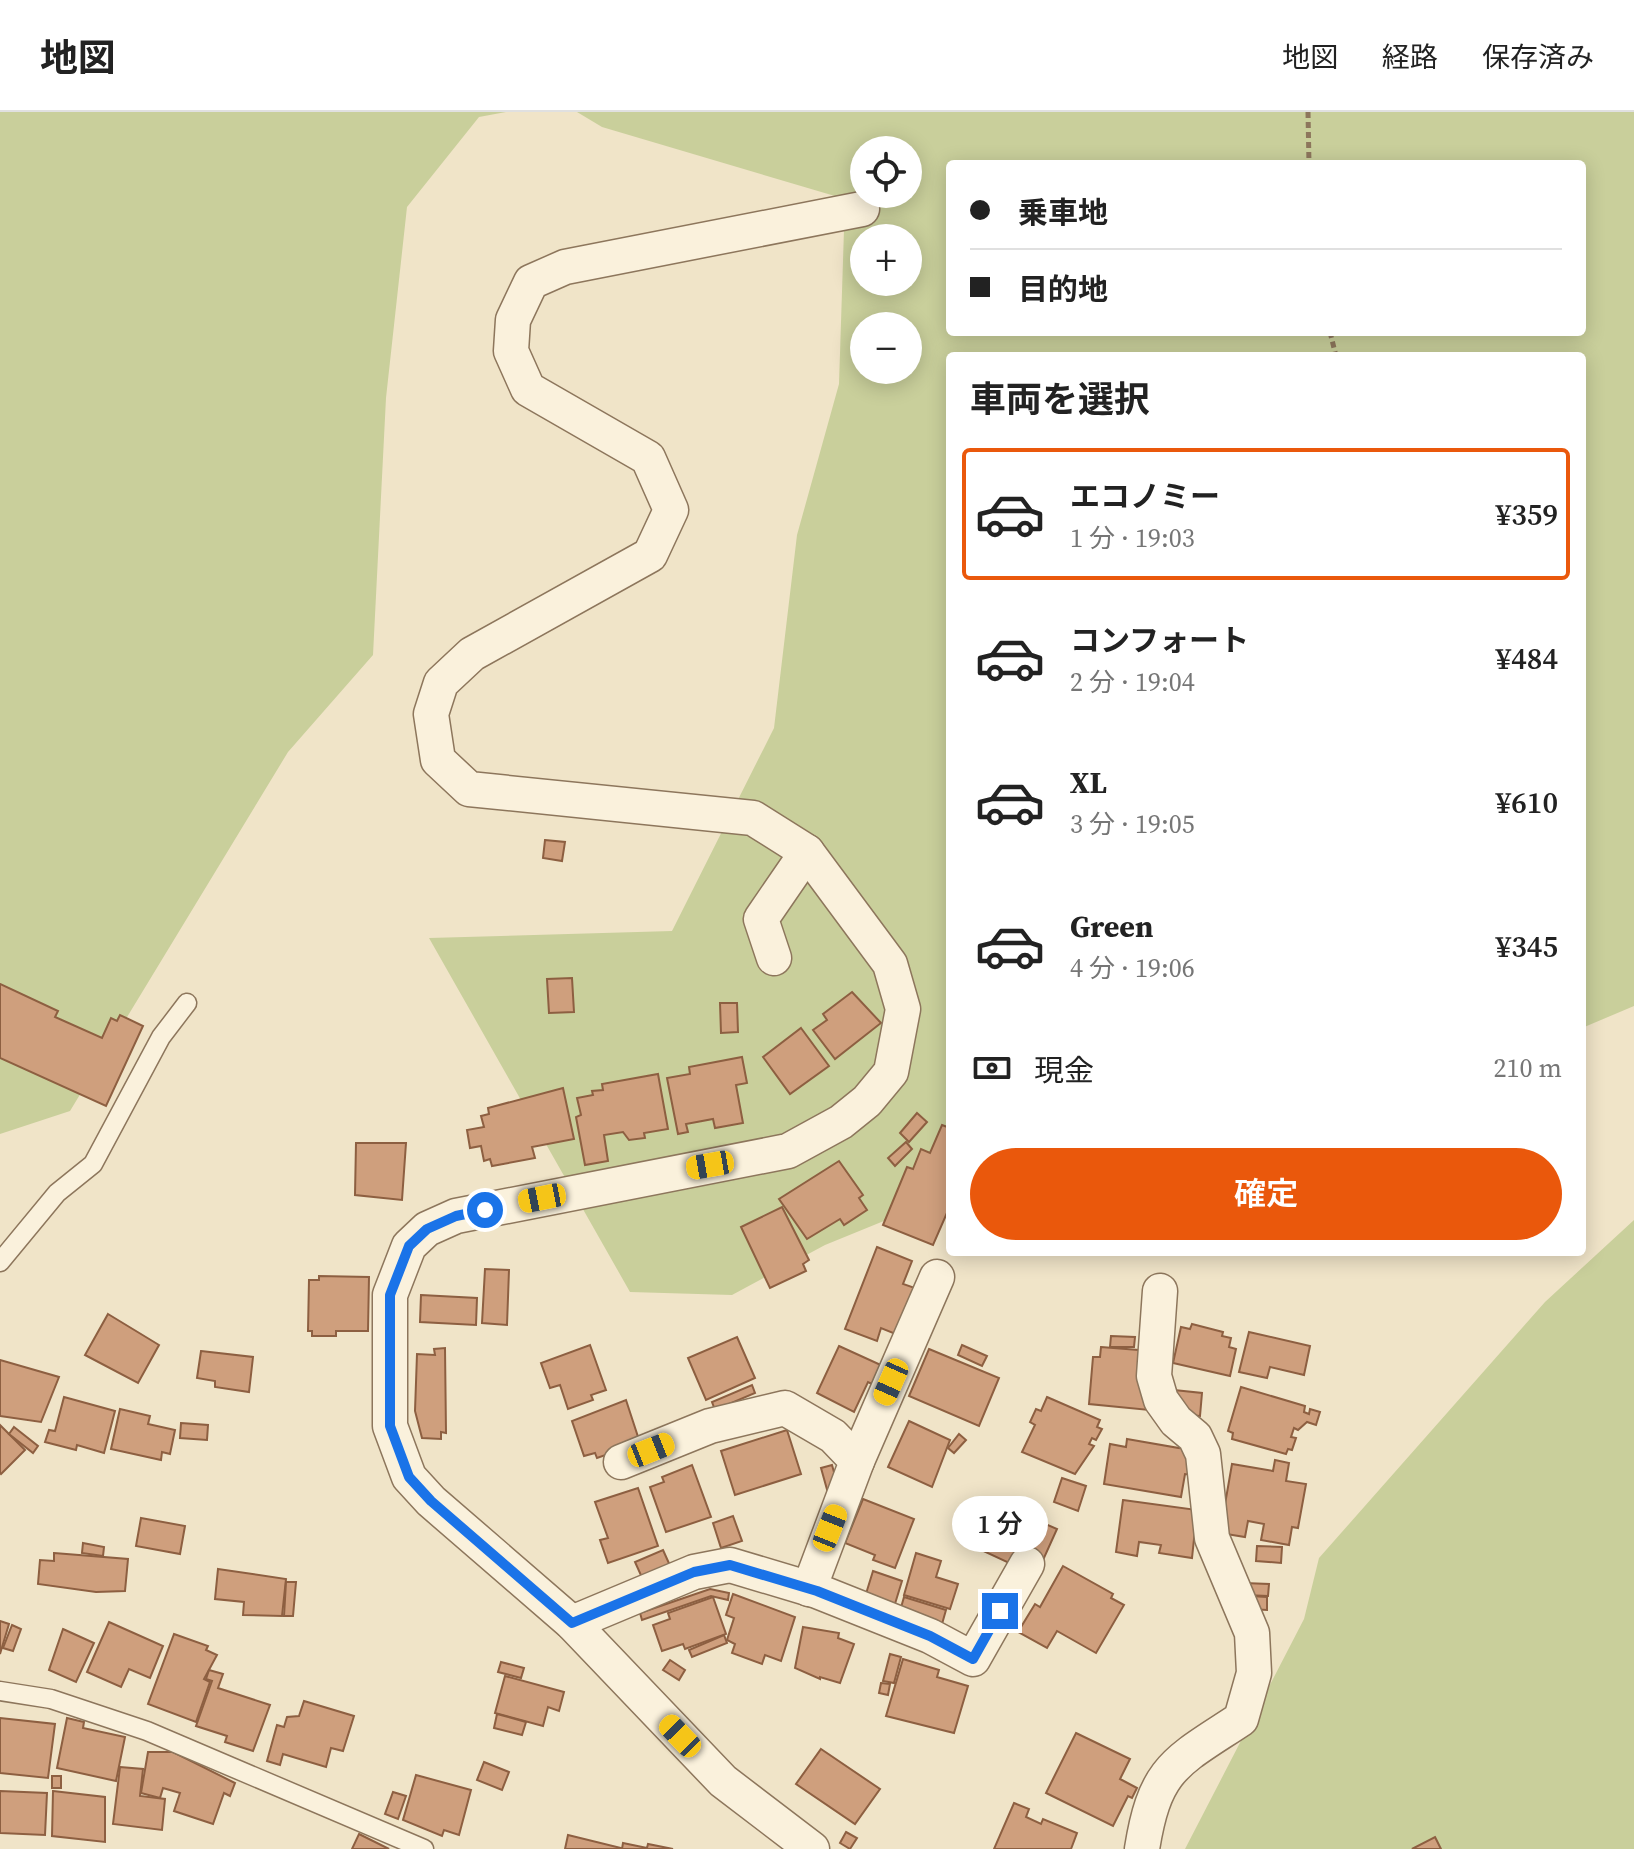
<!DOCTYPE html>
<html lang="ja">
<head>
<meta charset="utf-8">
<style>
  :root { --surface:#fff; --page:#f2f2f2; --text:#222; --muted:#767676; --line:#e0e0e0; --accent:#ea580c }
  body { margin:0; font-family:"Source Serif 4","Noto Sans JP",serif; background:var(--page); color:var(--text); height:100vh; display:flex; flex-direction:column; font-size:30px; white-space:nowrap }
  * { box-sizing:border-box; margin:0 }
  p { font-size:26px; color:var(--muted) }
  .icon { flex:none; width:44px; height:44px; fill:none; stroke:currentColor; stroke-width:2; stroke-linecap:round; stroke-linejoin:round }
  .map { position:relative; flex:1; overflow:hidden }
  .drawer { position:absolute; left:946px; top:240px; width:640px; height:904px; display:flex; flex-direction:column; background:var(--surface); border-radius:8px; box-shadow:0 4px 20px #0003 }
  .drawer>* { flex:none }
  .guide { position:absolute; left:946px; top:48px; width:640px; height:176px; border-radius:8px; box-shadow:0 4px 20px #0003; display:grid; align-content:center; height:176px; padding:0 24px; background:var(--surface) }
  .controls { position:absolute; left:850px; top:24px; display:grid; gap:16px }
  .controls a { display:grid; place-items:center; width:72px; height:72px; border-radius:50%; background:var(--surface); box-shadow:0 4px 20px #0003; font-size:40px }
  .end { position:absolute; width:36px; height:36px; margin:-18px; border:10px solid #1a73e8; background:#fff; box-shadow:0 0 0 4px #fff }
  .from { border-radius:50% }
  .bubble { position:absolute; height:56px; border-radius:28px; background:var(--surface); box-shadow:0 4px 20px #0003; font-size:26px; font-weight:600; line-height:56px; text-align:center }
  .car { position:absolute; width:24px; height:48px; margin:-24px -12px; border-radius:10px; box-shadow:0 0 6px 2px #0007; background:linear-gradient(#f5c518 24%,#345 0 40%,#f5c518 0 76%,#345 0 86%,#f5c518 0) }
  .guide b { display:flex; align-items:center; gap:28px; height:76px; font-size:30px }
  .guide b+b { border-top:2px solid var(--line) }
  .guide i { width:20px; height:20px; background:var(--text) }
  ul { padding:0; list-style:none }
  li { display:flex; align-items:center; gap:24px; height:132px; margin:0 16px 12px; padding:0 8px; border:4px solid transparent; border-radius:8px }
  li div { flex:1 }
  li b { display:block; font-size:30px }
  li em { font-style:normal; font-weight:600 }
  li.selected { border-color:var(--accent) }
  li>.icon { width:72px; height:72px; stroke-width:1.5 }
  h2 { padding:0 24px; font-size:36px; line-height:96px }
  .pay { display:flex; align-items:center; gap:20px; height:88px; padding:0 24px; font-size:30px }
  .pay p { margin-inline-start:auto }
  .action { display:flex; gap:16px; margin-top:auto; padding:16px 24px }
  .action a { flex:1; height:92px; border-radius:48px; background:var(--accent); color:#fff; font-size:32px; font-weight:600; line-height:92px; text-align:center }
  header { display:flex; align-items:center; gap:48px; box-sizing:border-box; height:112px; padding:0 40px; background:var(--surface); border-bottom:2px solid var(--line) }
  header strong { font-size:38px }
  nav { display:flex; gap:44px; margin-inline-start:auto; font-size:28px }
  .map>svg:first-child { display:block }
</style>
</head>
<body>
<header>
<strong>地図</strong>
<nav><a>地図</a><a>経路</a><a>保存済み</a></nav>
</header>
<div class="map">
<svg width="1634" height="1737" viewBox="0 0 1634 1737">
  <rect width="100%" height="100%" fill="#f0e4c8"/>
  <!-- green -->
  <g fill="#c9cf9b" fill-rule="evenodd">
    <path d="M0,0h506l-27,5 -72,90 -21,191 -13,257 -85,97 -218,359 -70,23z"/>
    <path d="M577,0h1057v894l-52,22v-672h-632v838l-125,51 -93,50 -102,-3 -201,-354 243,-7 102,-203 23,-193 42,-151 6,-185 -243,-72zM864,38h44v44h-44zM950,52h632v168h-632zM864,126h44v44h-44zM864,214h44v44h-44z"/>
    <path d="M1634,1108v629h-449l119,-230 15,-61 226,-256z"/>
  </g>
  <!-- building -->
  <g fill="#cf9f7d" stroke="#8d5f41" stroke-width="2">
    <path d="M545,728l20,2 -3,19 -19,-3z"/>
    <path d="M572,866l2,34 -25,1 -2,-34z"/>
    <path d="M0,872l58,27 -3,6 47,21 9,-20 6,3 3,-6 23,11 -37,80 -106,-48z"/>
    <path d="M852,880l29,31 -46,36 -22,-29 14,-10 -4,-6z"/>
    <path d="M720,891h17l1,29 -17,1z"/>
    <path d="M801,916l28,38 -39,28 -27,-37z"/>
    <path d="M742,945l5,26 -11,2 7,38 -28,5 -2,-9 -27,5 2,8 -10,2 -11,-56 23,-4 -1,-7z"/>
    <path d="M658,962l10,55 -24,4 1,5 -16,2 -6,-8 -19,3 4,26 -23,4 -9,-48 5,-2 -4,-17 16,-3 -1,-4 11,-1 -1,-6z"/>
    <path d="M563,976l11,51 -42,8 3,11 -43,8 -2,-7 -6,2 -3,-15 -11,2 -3,-18 17,-3 -3,-11 8,-2 -1,-6z"/>
    <path d="M917,1001l10,9 -18,20 -9,-9z"/>
    <path d="M942,1013l8,3v78l-17,39 -50,-20 24,-58 6,2 8,-20 9,4z"/>
    <path d="M906,1030l6,7 -17,17 -7,-8z"/>
    <path d="M356,1031h50l-4,57 -47,-5z"/>
    <path d="M839,1049l24,34 -4,3 8,12 -23,15 -4,-6 -33,20 -28,-40z"/>
    <path d="M782,1095l27,53 -6,4 3,7 -36,17 -29,-61z"/>
    <path d="M877,1135l35,14 -9,23 12,4 -17,47 -17,-7 -4,13 -32,-12z"/>
    <path d="M485,1157l24,1 -2,55 -25,-2z"/>
    <path d="M319,1164l50,1 -1,54h-32v5h-24v-5h-4l1,-51h10z"/>
    <path d="M421,1183l56,3 -1,27 -56,-3z"/>
    <path d="M108,1202l51,31 -21,38 -53,-28z"/>
    <path d="M1192,1212l31,8 -1,4 9,2 -2,9 7,2 -6,27 -57,-13 8,-36 9,2z"/>
    <path d="M1249,1220l61,14 -6,29 -34,-8 -3,11 -28,-6z"/>
    <path d="M1111,1224l24,1 -1,10h-24z"/>
    <path d="M737,1225l18,41 -49,22 -18,-42z"/>
    <path d="M590,1233l16,45 -15,5 2,5 -25,9 -8,-24 -10,3 -9,-25z"/>
    <path d="M962,1233l25,11 -5,10 -24,-11z"/>
    <path d="M839,1234l44,20 -9,19 -6,-3 -14,30 -37,-19z"/>
    <path d="M1101,1235l50,4 -2,59 -60,-6 4,-47h7z"/>
    <path d="M445,1236l1,85 -5,-1v7l-19,-1 -7,-27 2,-57 18,1 -1,-6z"/>
    <path d="M929,1237l70,29 -20,48 -70,-30z"/>
    <path d="M201,1239l52,6 -4,35 -34,-5v-6l-18,-3z"/>
    <path d="M0,1248l59,17 -18,45 -41,-6z"/>
    <path d="M752,1273l3,8 -40,17 -3,-8z"/>
    <path d="M1241,1275l64,19 -1,6 5,2 1,-5 10,3 -4,13 -9,-3 -9,8 -4,-2 -3,9 5,1 -4,12 -4,-1 -2,5 -54,-15 1,-6 -5,-2z"/>
    <path d="M1174,1278l28,3 -2,23 -12,-1z"/>
    <path d="M64,1285l51,14 -11,42 -27,-8 -1,5 -31,-8 4,-12 6,1z"/>
    <path d="M1047,1285l53,23 -3,7 5,2 -6,11 -4,-2 -3,6 5,2 -19,28 -53,-22 13,-27 -5,-3 6,-13 5,2z"/>
    <path d="M626,1288l14,43 -43,15 -2,-5 -11,3 -12,-35z"/>
    <path d="M120,1297l30,7 -2,8 27,6 -5,24 -8,-2 -1,8 -50,-11z"/>
    <path d="M909,1309l41,19 -18,47 -44,-20z"/>
    <path d="M181,1311l27,2 -1,15 -27,-2z"/>
    <path d="M0,1313l25,25 -24,24 -1,-1z"/>
    <path d="M14,1315l24,19 -5,7 -24,-19z"/>
    <path d="M787,1318l14,44 -66,21 -14,-44z"/>
    <path d="M959,1322l7,6 -12,13 -6,-5z"/>
    <path d="M1127,1327l52,9 1,-3 17,6 -4,24 -8,-1 -4,23 -77,-13 6,-40 16,3z"/>
    <path d="M1275,1348l14,3 -3,18 20,3 -8,44 -6,-1 -3,18 -28,-5 3,-16 -16,-3 -3,16 -25,-4 12,-69 41,7z"/>
    <path d="M692,1353l19,52 -45,15 -16,-45 14,-5 -2,-5z"/>
    <path d="M832,1353l7,25 -11,3 -7,-25z"/>
    <path d="M1062,1366l24,8 -8,25 -24,-9z"/>
    <path d="M638,1376l20,58 -50,17 -8,-23 8,-2 -13,-36z"/>
    <path d="M863,1387l51,20 -19,49 -22,-8 2,-5 -30,-12z"/>
    <path d="M1123,1388l74,10 -5,48 -33,-5 2,-8 -22,-3 -2,14 -21,-4z"/>
    <path d="M997,1391l60,26 -18,40 -21,-2 -41,-19z"/>
    <path d="M733,1404l9,25 -21,7 -8,-25z"/>
    <path d="M141,1406l44,8 -5,28 -44,-8z"/>
    <path d="M83,1431l21,4 -1,9 -21,-3z"/>
    <path d="M1257,1434l25,1 -1,16 -25,-2z"/>
    <path d="M663,1438l9,20 -28,12 -9,-20z"/>
    <path d="M54,1441l74,6 -3,32 -29,1 -58,-8 2,-24 14,1z"/>
    <path d="M916,1441l25,8 -5,16 22,7 -8,25 -46,-14z"/>
    <path d="M1063,1454l50,28 -2,4 13,7 -28,48 -39,-22 -10,17 -29,-16 17,-28 5,3z"/>
    <path d="M218,1457l68,10 -4,37 -39,-1 1,-13 -29,-3z"/>
    <path d="M873,1459l29,10 -8,26 -29,-10z"/>
    <path d="M286,1470h10l-3,34h-9z"/>
    <path d="M1244,1471l25,1 -1,12 -24,-1z"/>
    <path d="M710,1477l19,4 -1,7 -17,-4 -69,24 -2,-7z"/>
    <path d="M733,1482l62,23 -14,44 -16,-6 -3,9 -30,-11 3,-9 -8,-4 7,-22 -8,-3z"/>
    <path d="M1250,1484l17,1v13l-17,-1z"/>
    <path d="M713,1485l13,37 -41,15 -2,-5 -21,7 -9,-26 17,-6 -2,-6z"/>
    <path d="M904,1485l42,13 -4,14 -42,-13z"/>
    <path d="M0,1509l9,3 -9,30z"/>
    <path d="M109,1510l54,24 -13,32 -21,-9 -8,18 -34,-15z"/>
    <path d="M12,1513l9,4 -8,22 -10,-3z"/>
    <path d="M803,1515l36,6 -1,5 16,6 -14,39 -20,-6v2l-25,-11z"/>
    <path d="M63,1517l31,14 -18,39 -27,-12z"/>
    <path d="M174,1522l34,12 -2,4 11,5 -13,24 6,3 -14,40 -48,-18z"/>
    <path d="M724,1523l3,8 -35,14 -3,-7z"/>
    <path d="M890,1542l11,3 -7,26 -11,-2z"/>
    <path d="M903,1547l36,11 -2,7 31,9 -14,47 -68,-17z"/>
    <path d="M670,1548l15,10 -6,10 -16,-10z"/>
    <path d="M501,1550l23,6 -3,10 -23,-6z"/>
    <path d="M209,1558l14,4 -5,14 52,17 -17,46 -28,-9 2,-6 -31,-10 16,-45 -6,-2z"/>
    <path d="M505,1564l59,16 -5,19 -11,-4 -5,19 -48,-13z"/>
    <path d="M881,1571l9,1 -2,11 -9,-2z"/>
    <path d="M304,1589l50,15 -11,35 -12,-3 -5,19 -43,-13 -3,11 -13,-4 10,-36 7,2 3,-10 12,-1z"/>
    <path d="M497,1602l29,8 -4,13 -28,-7z"/>
    <path d="M0,1606l55,6 -7,54 -48,-5z"/>
    <path d="M67,1606l17,4 -1,6 42,9 -9,44 -59,-13z"/>
    <path d="M1076,1621l54,26 -10,20 17,9 -5,10 -4,-2 -15,30 -67,-33z"/>
    <path d="M821,1637l59,40 -25,35 -59,-40z"/>
    <path d="M148,1640h25l62,31 -5,13 -6,-3 -11,31 -39,-13 6,-18 -17,-5 -3,10 -19,-5z"/>
    <path d="M484,1650l25,10 -7,18 -25,-10z"/>
    <path d="M120,1655l23,2 -3,27 25,3 -3,31 -49,-6z"/>
    <path d="M416,1663l55,15 -12,45 -15,-5 -2,6 -39,-16z"/>
    <rect x="52" y="1664" width="9" height="12"/>
    <path d="M0,1679l47,2 -2,42 -45,-2z"/>
    <path d="M53,1679l52,6v45l-53,-6z"/>
    <path d="M393,1680l13,4 -8,23 -13,-5z"/>
    <path d="M1014,1691l15,6 -3,8 15,7 2,-5 34,14 -6,16h-77z"/>
    <path d="M846,1720l11,6 -7,11 -10,-6z"/>
    <path d="M359,1722l30,15h-37z"/>
    <path d="M568,1723l53,13v1h-56z"/>
    <path d="M1435,1725l6,12h-29z"/>
    <path d="M623,1731l24,5 1,-4 25,5h-51z"/>
  </g>
  <g fill="none" stroke-linecap="round" stroke-linejoin="round">
    <!-- lane casing -->
    <g stroke="#8d765c" stroke-width="21">
      <g id="lane">
        <path d="M0,1150l57,-69 36,-29 68,-127 26,-34"/>
        <path d="M0,1579l51,8 96,32 277,118"/>
      </g>
    </g>
    <!-- street casing -->
    <g stroke="#8d765c" stroke-width="37">
      <g id="street">
        <path d="M774,846l-13,-39 46,-67"/>
        <path d="M857,1349l80,-184"/>
        <path d="M621,1350l89,-36 75,-18 48,28 24,25 -48,128"/>
        <path d="M572,1511l122,-51 36,-7 87,26 113,45 43,23 54,-95"/>
        <path d="M812,1737l-89,-68 -151,-158 -141,-122 -22,-24 -19,-51v-131l19,-49 18,-17 29,-13 332,-65 53,-29 26,-21 24,-29 12,-63 -13,-45 -83,-112 -54,-34 -284,-29 -31,-29 -7,-46 10,-31 31,-29 178,-99 21,-45 -23,-52 -120,-69 -17,-38 2,-31 18,-38 34,-15 297,-58"/>
        <path d="M1142,1737c13,-82 34,-87 99,-130l13,-46 -2,-40 -40,-95 -9,-84 -8,-17 -19,-16 -15,-21 -7,-24 6,-85"/>
      </g>
    </g>
    <!-- path -->
    <g stroke="#8d765c" stroke-width="5" stroke-dasharray="6 4" stroke-linecap="butt">
      <path d="M1308,0l1,52"/>
      <path d="M1330,220l6,24"/>
    </g>
    <!-- lane -->
    <use href="#lane" stroke="#faf1dc" stroke-width="18"/>
    <!-- street -->
    <use href="#street" stroke="#faf1dc" stroke-width="34"/>
  </g>
  <g fill="none" stroke-linecap="round" stroke-linejoin="round">
    <!-- route -->
    <path stroke="#1a73e8" stroke-width="10" d="M485,1098l-29,6 -29,13 -18,17 -19,49v131l19,51 22,24 141,122 122,-51 36,-7 87,26 113,45 43,23 27,-48"/>
  </g>
</svg>
<div class="controls">
<a><svg class="icon" aria-label="locate" viewBox="0 0 24 24"><circle cx="12" cy="12" r="6"/><path d="M12 2v4M12 18v4M2 12h4M18 12h4"/></svg></a>
<a>+</a>
<a>−</a>
</div>
<i class="end from" style="left:485px;top:1098px"></i>
<i class="end" style="left:1000px;top:1499px"></i>
<div class="bubble" style="left:952px;top:1384px;width:96px">1 分</div>
<i class="car" style="left:710px;top:1053px;rotate:260deg"></i>
<i class="car" style="left:542px;top:1086px;rotate:259deg"></i>
<i class="car" style="left:891px;top:1270px;rotate:204deg"></i>
<i class="car" style="left:651px;top:1338px;rotate:68deg"></i>
<i class="car" style="left:830px;top:1416px;rotate:22deg"></i>
<i class="car" style="left:680px;top:1624px;rotate:316deg"></i>
<div class="guide">
<b><i class="from"></i>乗車地</b>
<b><i></i>目的地</b>
</div>
<section class="drawer">
<h2>車両を選択</h2>
<ul>
<li class="selected"><svg class="icon" aria-label="car" viewBox="0 0 24 24"><path d="M5 17H2v-5l4-1 3-4h7l3 4 3 1v5h-3M9 17h6M6 11h13"/><circle cx="7" cy="17" r="2"/><circle cx="17" cy="17" r="2"/></svg><div><b>エコノミー</b><p>1 分 · 19:03</p></div><em>¥359</em></li>
<li><svg class="icon" aria-label="car" viewBox="0 0 24 24"><path d="M5 17H2v-5l4-1 3-4h7l3 4 3 1v5h-3M9 17h6M6 11h13"/><circle cx="7" cy="17" r="2"/><circle cx="17" cy="17" r="2"/></svg><div><b>コンフォート</b><p>2 分 · 19:04</p></div><em>¥484</em></li>
<li><svg class="icon" aria-label="car" viewBox="0 0 24 24"><path d="M5 17H2v-5l4-1 3-4h7l3 4 3 1v5h-3M9 17h6M6 11h13"/><circle cx="7" cy="17" r="2"/><circle cx="17" cy="17" r="2"/></svg><div><b>XL</b><p>3 分 · 19:05</p></div><em>¥610</em></li>
<li><svg class="icon" aria-label="car" viewBox="0 0 24 24"><path d="M5 17H2v-5l4-1 3-4h7l3 4 3 1v5h-3M9 17h6M6 11h13"/><circle cx="7" cy="17" r="2"/><circle cx="17" cy="17" r="2"/></svg><div><b>Green</b><p>4 分 · 19:06</p></div><em>¥345</em></li>
</ul>
<div class="pay"><svg class="icon" aria-label="cash" viewBox="0 0 24 24"><path d="M3 7h18v10H3z"/><circle cx="12" cy="12" r="2"/></svg>現金<p>210 m</p></div>
<div class="action"><a>確定</a></div>
</section>
</div>
</body>
</html>
